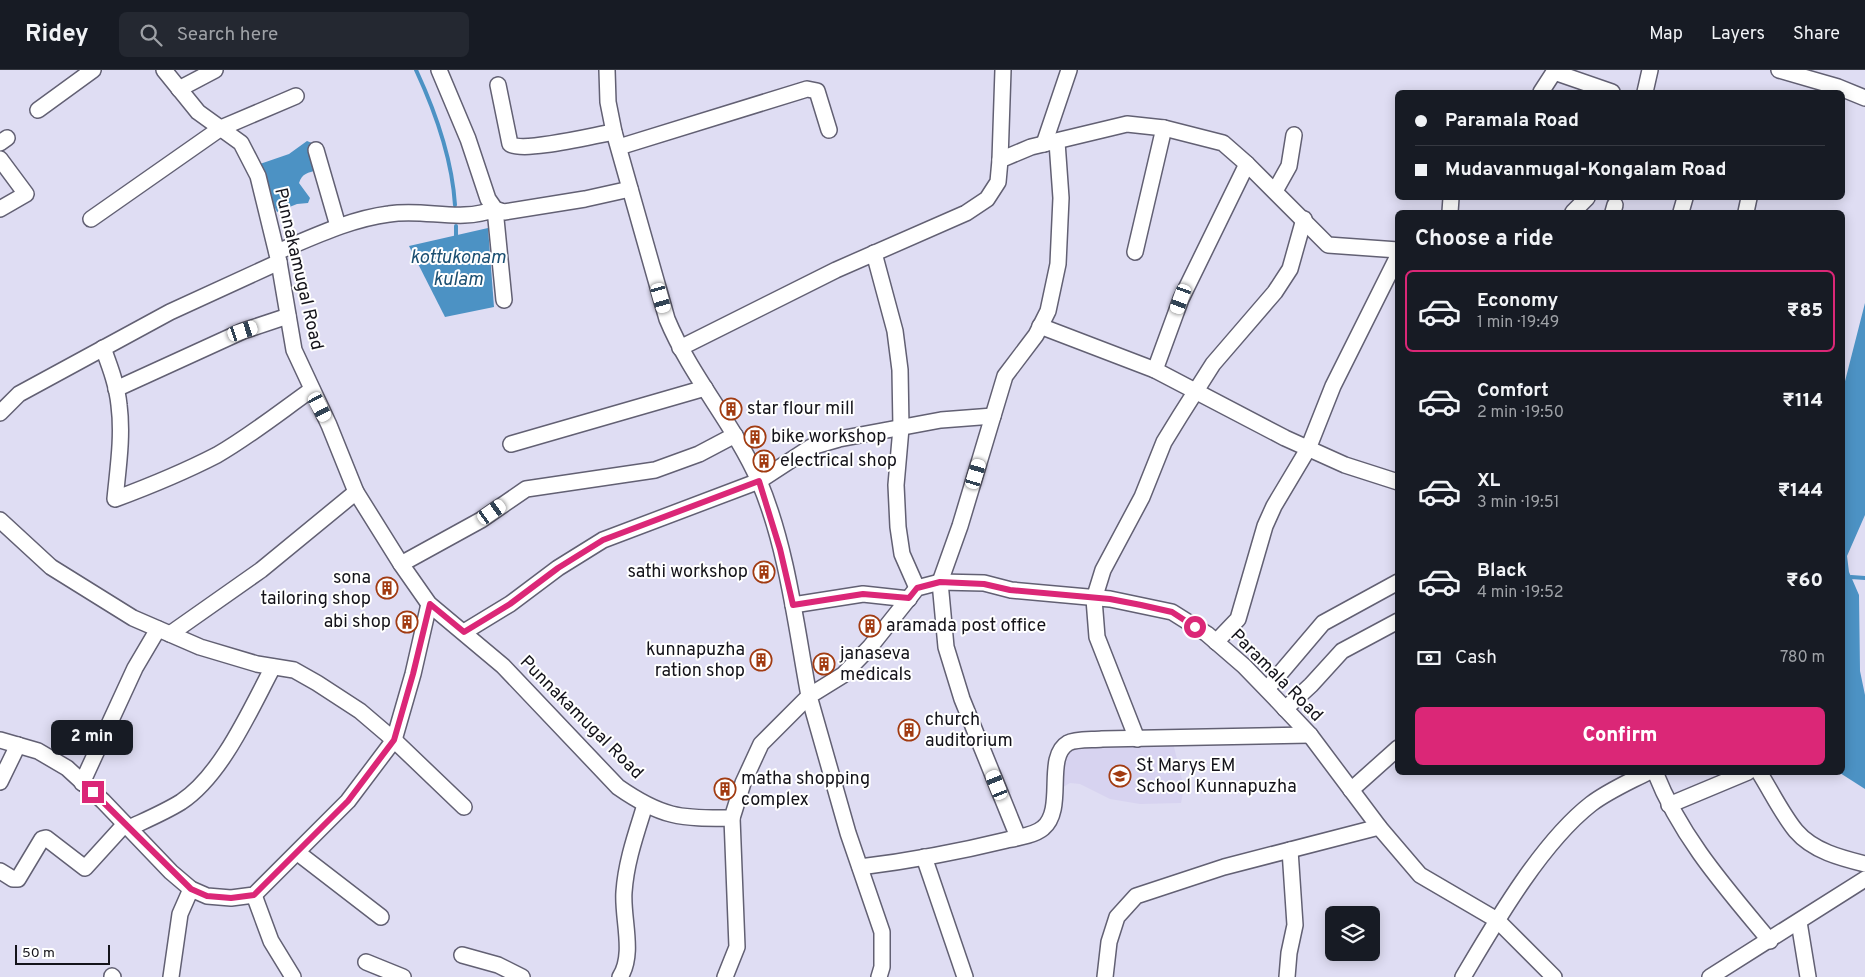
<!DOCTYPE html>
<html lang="en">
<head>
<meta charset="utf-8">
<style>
  :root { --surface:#171b24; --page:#242831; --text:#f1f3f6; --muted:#9ea1a6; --line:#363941; --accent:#db2777 }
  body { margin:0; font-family:Overpass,sans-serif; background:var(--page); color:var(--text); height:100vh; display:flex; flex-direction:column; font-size:19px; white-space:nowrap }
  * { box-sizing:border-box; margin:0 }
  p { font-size:16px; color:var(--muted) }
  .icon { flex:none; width:28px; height:28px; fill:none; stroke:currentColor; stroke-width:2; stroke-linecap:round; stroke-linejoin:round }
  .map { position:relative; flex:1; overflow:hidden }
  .panel { position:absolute; left:1395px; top:140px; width:450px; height:565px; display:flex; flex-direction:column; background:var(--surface); border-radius:8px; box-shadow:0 2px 12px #0003 }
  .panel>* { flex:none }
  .hud { position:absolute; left:1395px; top:20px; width:450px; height:110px; border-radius:8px; box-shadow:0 2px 12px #0003; display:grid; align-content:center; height:110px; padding:0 20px; background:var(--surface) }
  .tools { position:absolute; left:1325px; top:836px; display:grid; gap:10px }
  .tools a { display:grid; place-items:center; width:55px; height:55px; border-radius:8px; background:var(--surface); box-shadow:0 2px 12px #0003; font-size:25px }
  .scale { position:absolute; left:15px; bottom:12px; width:95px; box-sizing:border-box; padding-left:5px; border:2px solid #14131a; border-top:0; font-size:14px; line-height:18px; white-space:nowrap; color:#14131a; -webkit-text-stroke:4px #fff; paint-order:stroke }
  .end { position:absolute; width:22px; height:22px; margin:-11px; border:6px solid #db2777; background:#fff; box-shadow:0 0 0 2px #fff }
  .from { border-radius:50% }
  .bubble { position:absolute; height:35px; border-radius:8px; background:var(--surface); box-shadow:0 2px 12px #0003; font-size:16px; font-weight:800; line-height:35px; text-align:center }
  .car { position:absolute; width:15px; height:30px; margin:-15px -8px; border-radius:6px; box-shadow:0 0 4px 1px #0007; background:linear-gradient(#fff 24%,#345 0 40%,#fff 0 76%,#345 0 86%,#fff 0) }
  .hud b { display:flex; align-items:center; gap:18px; height:48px; font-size:19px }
  .hud b+b { border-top:1px solid var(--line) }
  .hud i { width:12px; height:12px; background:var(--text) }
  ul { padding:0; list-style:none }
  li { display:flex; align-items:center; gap:15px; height:82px; margin:0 10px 8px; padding:0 10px; border:2px solid transparent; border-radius:8px }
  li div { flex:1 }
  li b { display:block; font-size:19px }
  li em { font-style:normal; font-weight:800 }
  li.on { border-color:var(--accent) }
  li>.icon { width:45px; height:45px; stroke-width:1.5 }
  h2 { padding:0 20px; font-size:22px; line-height:60px }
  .pay { display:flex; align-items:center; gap:12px; height:55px; padding:0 20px; font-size:19px }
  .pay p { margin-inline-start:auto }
  .button { display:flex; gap:10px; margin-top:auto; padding:10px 20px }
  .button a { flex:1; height:58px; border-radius:8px; background:var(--accent); color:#fff; font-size:20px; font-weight:800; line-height:58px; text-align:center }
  header { display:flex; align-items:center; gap:30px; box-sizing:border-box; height:70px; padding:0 25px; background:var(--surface); border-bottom:1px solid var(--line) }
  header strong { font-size:24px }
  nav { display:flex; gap:28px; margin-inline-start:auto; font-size:18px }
  .search { width:350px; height:45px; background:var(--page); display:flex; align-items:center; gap:12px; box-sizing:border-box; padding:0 18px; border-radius:8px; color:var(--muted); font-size:19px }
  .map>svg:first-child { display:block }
</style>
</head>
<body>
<header>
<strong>Ridey</strong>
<div class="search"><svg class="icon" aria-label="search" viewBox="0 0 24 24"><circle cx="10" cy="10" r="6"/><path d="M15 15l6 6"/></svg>Search here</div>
<nav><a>Map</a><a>Layers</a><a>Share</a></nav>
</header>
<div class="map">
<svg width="1865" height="907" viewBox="0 0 1865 907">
  <rect width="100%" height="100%" fill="#dfddf3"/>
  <!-- built -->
  <path fill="#d7d3f0" d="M1173,673l11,45 -3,15 -41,1 -30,-5 -30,-15 -10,-1 -7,4 -5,-3 1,-16 11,-22z"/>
  <!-- water -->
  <g fill="#4c92c4">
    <path d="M307,71l5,2 -3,5 8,22c-9,3 -15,3 -18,13l11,15 -2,5 -11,1 -20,8 -17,-35 6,-3 -7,-4 -2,-5 32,-11z"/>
    <path d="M488,158l6,79 -49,10 -36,-71z"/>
    <path d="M1865,233v212l-18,41 2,16 10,23 1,76 5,24v94l-25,-16 2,-1 1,-383z"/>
  </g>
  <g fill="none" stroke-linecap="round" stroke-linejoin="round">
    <!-- stream -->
    <g stroke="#4c92c4" stroke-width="4">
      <path d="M416,0c20,43 36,88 39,135"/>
      <path d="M456,156v13"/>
      <path d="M1842,512l9,-5 14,1"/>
    </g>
    <!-- minor casing -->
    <g stroke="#626073" stroke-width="18">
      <g id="minor">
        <path d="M164,0l34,42 43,31 17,33 21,86 15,88 35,75 27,67 45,72 28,40 74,62 115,121c43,30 62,32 114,31l11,-35 18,-39 48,-48c-13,-70 -22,-149 -50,-215 -25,-57 -68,-104 -92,-162l-53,-187 -6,-30 -1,-32"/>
        <path d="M439,0l29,69 20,60 7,10 9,3 81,-13 45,-10"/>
        <path d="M1779,0l59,17 27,11"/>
        <path d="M498,15l12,59c14,9 85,-9 104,-12"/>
        <path d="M179,19l36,-19"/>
        <path d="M1541,22l13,-20 58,20"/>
        <path d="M1645,22l5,-22"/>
        <path d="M38,40l55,-40"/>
        <path d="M0,73l7,-5"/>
        <path d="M1044,74l25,-74"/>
        <path d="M619,77l188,-58 10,2 12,39"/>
        <path d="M316,80l22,76"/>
        <path d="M0,89l26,35 -26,15"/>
        <path d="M1000,90l3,-90"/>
        <path d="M1275,121l14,-25 5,-31"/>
        <path d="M1450,142l1,-14"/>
        <path d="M1573,142l14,-14"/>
        <path d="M1613,142l2,-7"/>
        <path d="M1681,142l4,-14"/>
        <path d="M1746,142l3,-14"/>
        <path d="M91,149l130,-91 75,-32"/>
        <path d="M277,182c36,-15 73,-33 112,-38 36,-6 71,9 106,-5l9,91"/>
        <path d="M1135,182l29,-124"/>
        <path d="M874,183l21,78 5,39 1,58 -5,57 2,42 4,27 15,34"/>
        <path d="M1040,256l115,44 130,68 60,27 53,17"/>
        <path d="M103,278c7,19 14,37 16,57 4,31 -1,63 -4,94 35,-13 69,-27 102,-44 33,-19 63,-43 94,-65"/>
        <path d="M680,278l156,-78 130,-57 21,-14 11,-17 2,-22 31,-13 96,-23 37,4 59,15 24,21 81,81 70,5"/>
        <path d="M1155,300l26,-71 66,-135"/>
        <path d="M116,319l127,-58 45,-15"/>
        <path d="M0,343l19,-19 151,-82 109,-50"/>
        <path d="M511,374l194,-56"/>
        <path d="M0,450l51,47 82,51 67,29 57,17 37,6 23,13 43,28 34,29 70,67"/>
        <path d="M401,494l80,-44 45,-31 129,-19 44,-16 36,-19"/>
        <path d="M793,535l70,-11 46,5"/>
        <path d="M464,562l46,-28 48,-36 45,-28 156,-59 52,-34 28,-8 102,-19 52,-4"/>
        <path d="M170,564l91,-64 95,-78"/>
        <path d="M1216,572l22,-23 27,-93 9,-20 34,-57 25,-63 65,-130"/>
        <path d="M1267,619l56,-66 75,-41"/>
        <path d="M1285,639l26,-24 31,-34 56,-30"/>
        <path d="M1137,669l-40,-102 -3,-38 9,-29 39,-73 22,-55 16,-26 33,-52 62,-72 15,-23 14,-50"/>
        <path d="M0,670l38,11 29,17 36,33 68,71 20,17 16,7 24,2 23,-3 94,-94 46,-61 19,-66 16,-70"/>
        <path d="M1655,702c26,66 71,116 115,169"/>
        <path d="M1759,702c12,19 23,42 37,59 17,20 45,27 69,33"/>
        <path d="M0,712l18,-37"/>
        <path d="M82,713l53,-115 23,-39"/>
        <path d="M1351,720l47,-42"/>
        <path d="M1669,735l79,-33"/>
        <path d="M129,758c17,-8 36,-16 52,-26 41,-27 69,-92 92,-135"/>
        <path d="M1018,767l-56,-138 -16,-52 -6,-65 20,-56 45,-150 31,-41 12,-24 10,-47 3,-66 -4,-56"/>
        <path d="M298,783l83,64"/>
        <path d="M924,787l41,120"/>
        <path d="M860,797c49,-6 98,-15 147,-27 10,-2 28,-5 36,-12 23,-19 1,-71 25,-85 7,-4 24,-3 34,-4l208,-4"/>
        <path d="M0,801l13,8h5l24,-40 4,-1 39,30 40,-44"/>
        <path d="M254,825l17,46 22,36"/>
        <path d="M1799,852l9,55"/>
        <path d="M462,885l36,10 24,12"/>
        <path d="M366,892l37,15"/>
        <path d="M112,906l1,1"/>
        <path d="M171,907l9,-63 11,-25"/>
        <path d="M620,907c15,-23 2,-59 4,-85 2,-30 12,-58 21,-87"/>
        <path d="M725,907l12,-30 -5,-129"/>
        <path d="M879,907l3,-10v-35l-34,-99 -39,-137 34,-21 27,-28 47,-59 23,-6 44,1 27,7 99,9 62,13 35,22 37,32 31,32 35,37 69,92 41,48 77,45 57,57"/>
        <path d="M1105,907l4,-35 8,-25 19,-21 88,-29 155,-40"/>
        <path d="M1287,907l2,-24 6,-28 -5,-75"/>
        <path d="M1463,907c32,-54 78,-134 128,-173 17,-13 38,-22 57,-32"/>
        <path d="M1710,907l155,-98"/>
      </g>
    </g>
    <!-- minor -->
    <use href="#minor" stroke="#fff" stroke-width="15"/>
  </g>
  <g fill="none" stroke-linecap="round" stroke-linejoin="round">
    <!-- route -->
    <path stroke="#db2777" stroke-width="6" d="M93,722l98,97 16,7 24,2 23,-3 94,-94 46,-61 19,-66 17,-70 34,28 46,-28 48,-36 45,-28 156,-59 21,68 13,56 70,-11 46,4 8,-10 23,-6 44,2 26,6 100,9 31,6 31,7 23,15"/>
  </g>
  <!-- icons -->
  <defs>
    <g id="building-ring" transform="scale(1.125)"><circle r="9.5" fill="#fff" stroke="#a13b11" stroke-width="1.5"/><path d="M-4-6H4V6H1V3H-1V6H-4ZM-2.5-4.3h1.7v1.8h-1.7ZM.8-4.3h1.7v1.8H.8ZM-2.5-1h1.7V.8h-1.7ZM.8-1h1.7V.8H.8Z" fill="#a13b11"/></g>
    <g id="school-ring" transform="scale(1.125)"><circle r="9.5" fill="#fff" stroke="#a13b11" stroke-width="1.5"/><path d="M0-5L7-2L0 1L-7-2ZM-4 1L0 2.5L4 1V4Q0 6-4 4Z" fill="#a13b11"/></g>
  </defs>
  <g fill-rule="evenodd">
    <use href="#building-ring" x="731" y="339"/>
    <use href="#building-ring" x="755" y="367"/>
    <use href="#building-ring" x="764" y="391"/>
    <use href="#building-ring" x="764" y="502"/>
    <use href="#building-ring" x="387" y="518"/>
    <use href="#building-ring" x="407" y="552"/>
    <use href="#building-ring" x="870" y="556"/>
    <use href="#building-ring" x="761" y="590"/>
    <use href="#building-ring" x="824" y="594"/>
    <use href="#building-ring" x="909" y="660"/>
    <use href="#school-ring" x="1120" y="706"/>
    <use href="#building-ring" x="725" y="719"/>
  </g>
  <g text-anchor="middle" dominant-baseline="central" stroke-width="4" stroke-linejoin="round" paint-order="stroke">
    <!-- street labels -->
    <g font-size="18" fill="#14131a" stroke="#fff">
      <text transform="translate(298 199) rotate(77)">Punnakamugal Road</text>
      <text transform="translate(1276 606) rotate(45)">Paramala Road</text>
      <text transform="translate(581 648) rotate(45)">Punnakamugal Road</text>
    </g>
    <!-- poi labels -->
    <g font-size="18" fill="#14131a" stroke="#fff" text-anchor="start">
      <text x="747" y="339">star flour mill</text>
      <text x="771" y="367">bike workshop</text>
      <text x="780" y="391">electrical shop</text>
      <text x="748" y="502" text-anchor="end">sathi workshop</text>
      <text x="371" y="508" text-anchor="end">sona<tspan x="371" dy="21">tailoring shop</tspan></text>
      <text x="391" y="552" text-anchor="end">abi shop</text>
      <text x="886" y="556">aramada post office</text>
      <text x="745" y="580" text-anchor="end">kunnapuzha<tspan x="745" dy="21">ration shop</tspan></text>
      <text x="840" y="584">janaseva<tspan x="840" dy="21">medicals</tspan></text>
      <text x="925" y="650">church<tspan x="925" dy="21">auditorium</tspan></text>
      <text x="1136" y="696">St Marys EM<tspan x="1136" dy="21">School Kunnapuzha</tspan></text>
      <text x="741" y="709">matha shopping<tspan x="741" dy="21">complex</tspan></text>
    </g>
    <!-- water labels -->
    <g font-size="19" font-style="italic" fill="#1b4f72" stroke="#fff">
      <text x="458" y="188">kottukonam<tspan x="458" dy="22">kulam</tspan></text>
    </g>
  </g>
</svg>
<div class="tools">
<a><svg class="icon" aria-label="layers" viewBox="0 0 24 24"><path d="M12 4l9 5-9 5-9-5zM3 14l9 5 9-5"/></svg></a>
</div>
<div class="scale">50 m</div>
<i class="end from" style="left:1195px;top:557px"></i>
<i class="end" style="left:93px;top:722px"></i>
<div class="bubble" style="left:51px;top:650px;width:82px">2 min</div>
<i class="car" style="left:661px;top:228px;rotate:164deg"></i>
<i class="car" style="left:1181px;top:229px;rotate:200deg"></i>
<i class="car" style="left:243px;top:261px;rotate:72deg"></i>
<i class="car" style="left:320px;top:337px;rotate:152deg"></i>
<i class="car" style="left:976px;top:404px;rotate:17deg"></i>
<i class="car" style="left:492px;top:442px;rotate:55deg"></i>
<i class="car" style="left:997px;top:715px;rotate:338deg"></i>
<div class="hud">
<b><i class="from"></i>Paramala Road</b>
<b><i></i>Mudavanmugal-Kongalam Road</b>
</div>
<section class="panel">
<h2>Choose a ride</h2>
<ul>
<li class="on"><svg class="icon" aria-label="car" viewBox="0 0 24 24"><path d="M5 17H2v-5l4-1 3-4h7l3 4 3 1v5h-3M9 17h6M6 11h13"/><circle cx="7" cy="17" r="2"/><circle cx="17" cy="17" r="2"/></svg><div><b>Economy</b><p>1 min · 19:49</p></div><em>₹85</em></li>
<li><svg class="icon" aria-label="car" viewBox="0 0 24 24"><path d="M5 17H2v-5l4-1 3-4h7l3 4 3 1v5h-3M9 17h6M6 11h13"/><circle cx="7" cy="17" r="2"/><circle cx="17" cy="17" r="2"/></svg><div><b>Comfort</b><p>2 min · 19:50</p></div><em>₹114</em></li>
<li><svg class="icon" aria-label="car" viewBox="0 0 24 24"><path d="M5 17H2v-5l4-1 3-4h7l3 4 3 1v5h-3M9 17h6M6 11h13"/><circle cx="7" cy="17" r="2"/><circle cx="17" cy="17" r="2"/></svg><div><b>XL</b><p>3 min · 19:51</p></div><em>₹144</em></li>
<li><svg class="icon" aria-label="car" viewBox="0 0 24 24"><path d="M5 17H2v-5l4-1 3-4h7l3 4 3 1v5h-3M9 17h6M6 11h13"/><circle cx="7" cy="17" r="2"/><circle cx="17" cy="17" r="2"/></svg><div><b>Black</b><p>4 min · 19:52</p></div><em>₹60</em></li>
</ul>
<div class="pay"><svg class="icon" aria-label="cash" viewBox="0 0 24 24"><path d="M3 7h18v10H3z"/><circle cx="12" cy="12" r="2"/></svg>Cash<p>780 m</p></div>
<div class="button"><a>Confirm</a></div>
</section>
</div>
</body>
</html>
